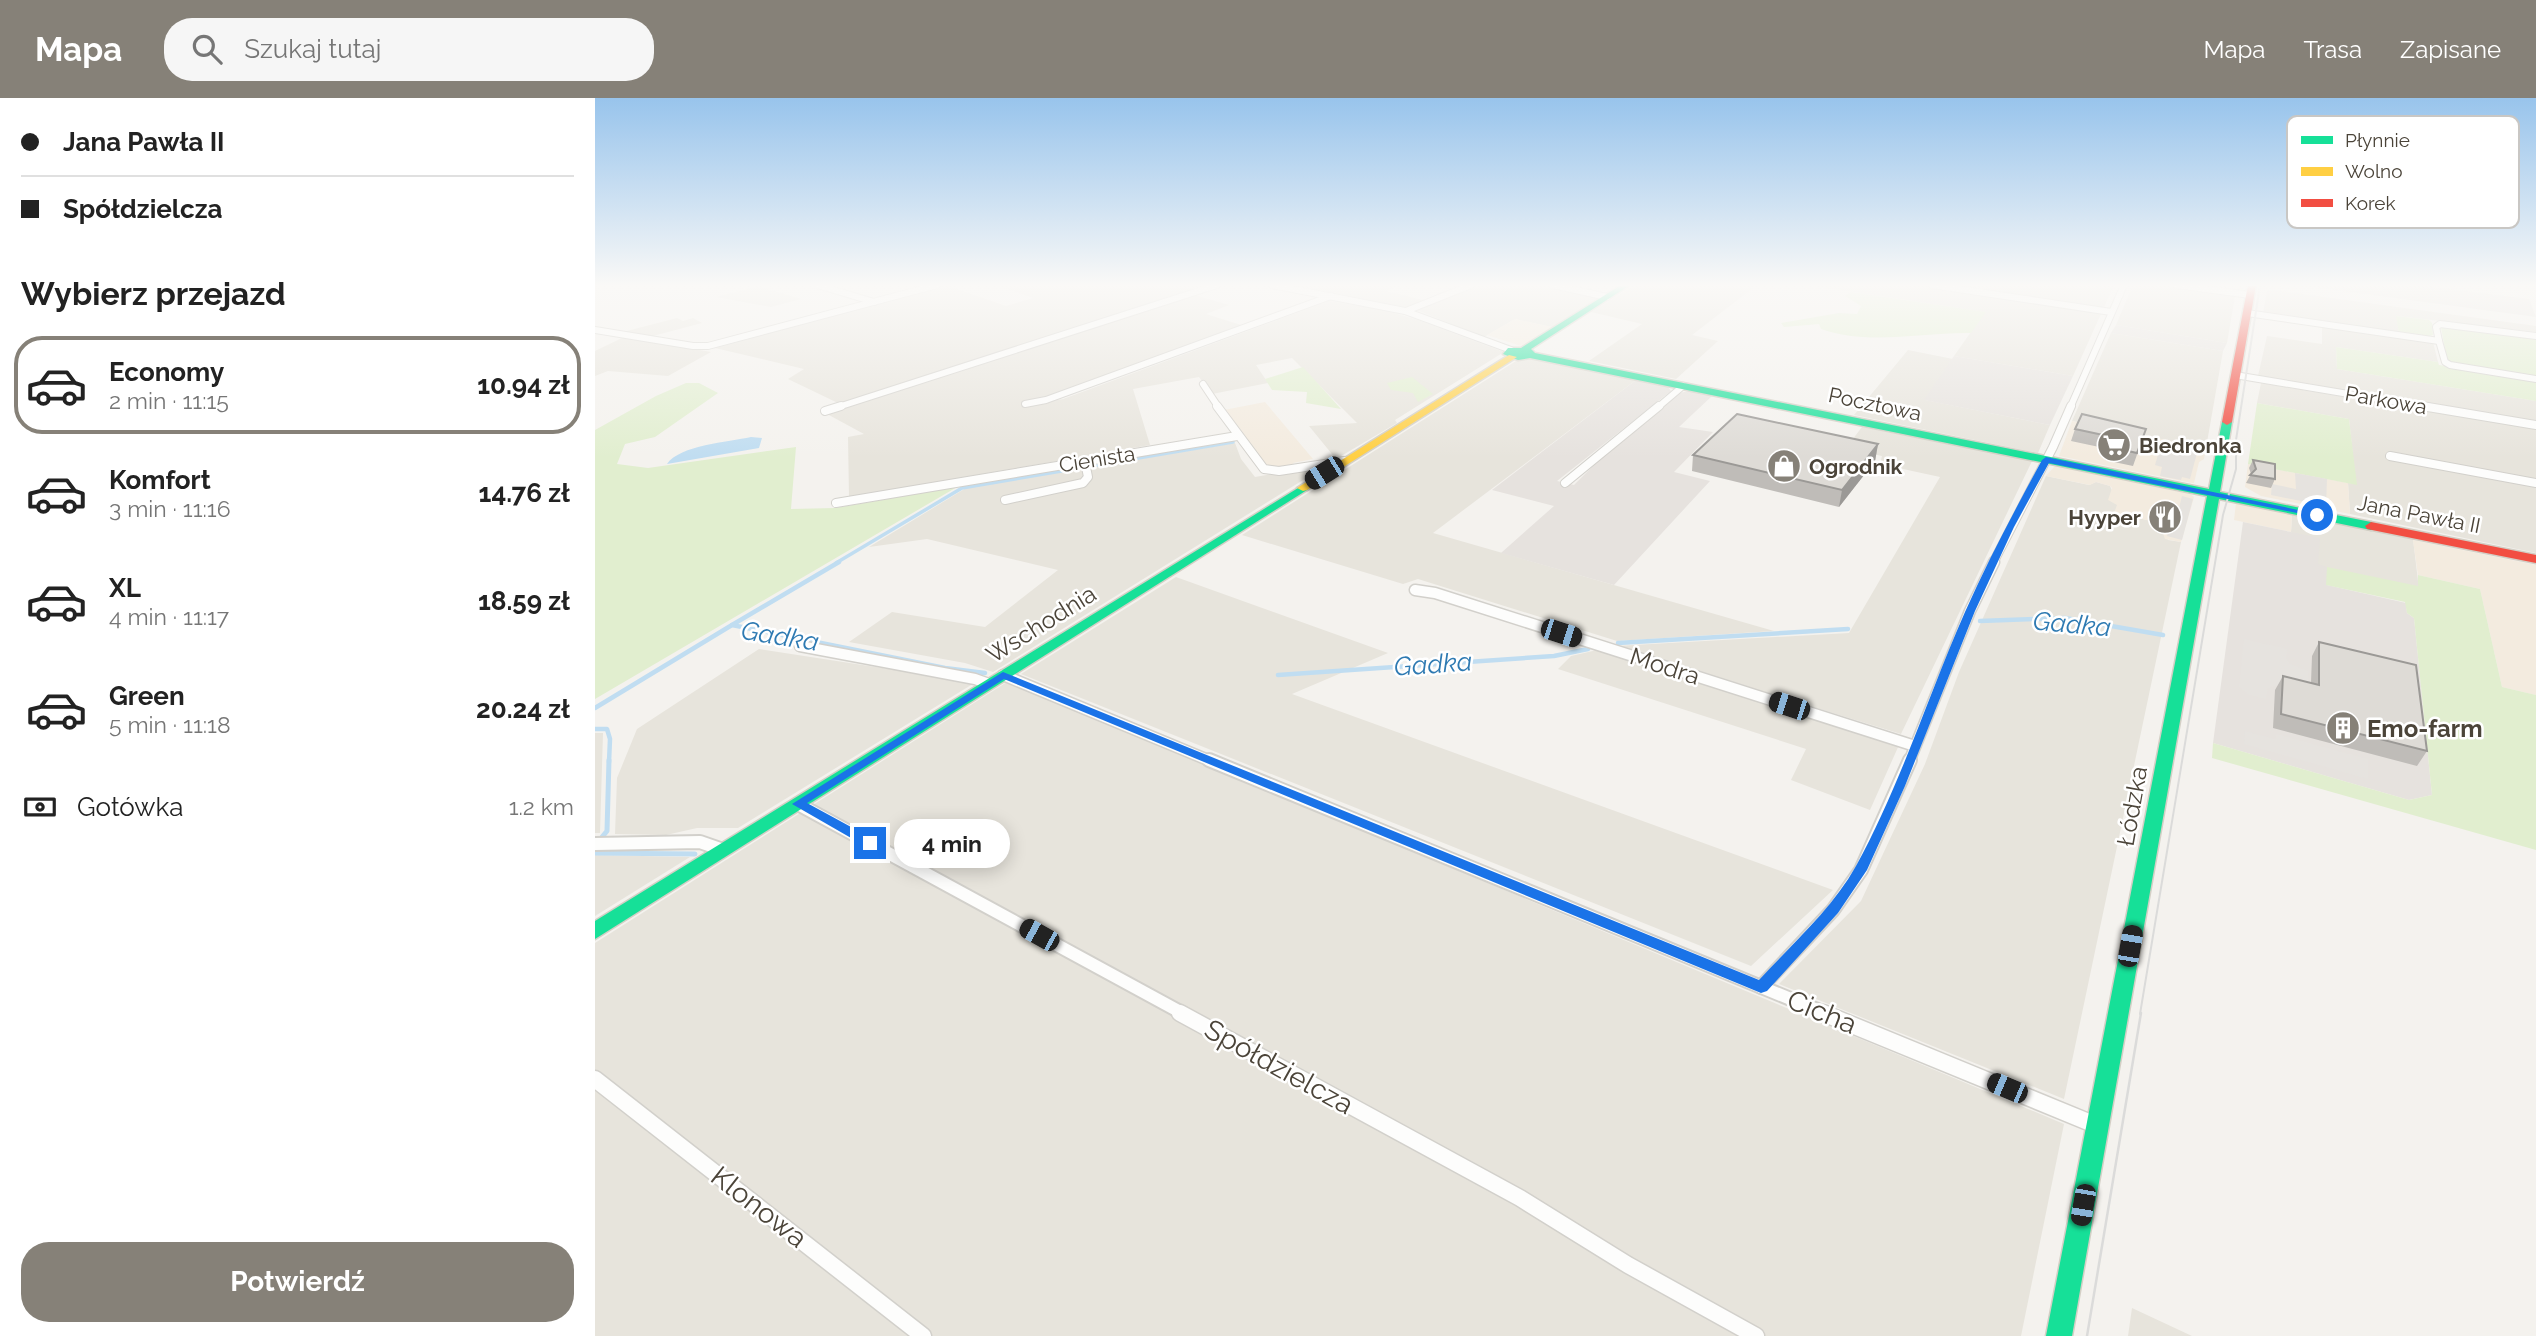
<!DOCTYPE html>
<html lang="pl">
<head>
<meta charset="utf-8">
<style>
  :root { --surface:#fff; --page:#f6f6f6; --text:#222; --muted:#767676; --line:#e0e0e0; --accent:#868178 }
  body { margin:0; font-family:Raleway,sans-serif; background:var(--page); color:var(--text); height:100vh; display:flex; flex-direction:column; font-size:26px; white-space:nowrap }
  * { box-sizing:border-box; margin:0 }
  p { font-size:23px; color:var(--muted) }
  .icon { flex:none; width:38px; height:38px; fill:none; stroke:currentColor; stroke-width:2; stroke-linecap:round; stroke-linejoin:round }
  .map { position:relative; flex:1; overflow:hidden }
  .side { display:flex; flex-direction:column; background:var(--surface); width:595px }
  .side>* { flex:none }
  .top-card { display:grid; align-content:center; height:154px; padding:0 21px; background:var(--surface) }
  .end { position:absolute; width:32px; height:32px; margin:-16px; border:9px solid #1a73e8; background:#fff; box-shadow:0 0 0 4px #fff }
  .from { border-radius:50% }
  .bubble { position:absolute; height:49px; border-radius:24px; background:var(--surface); box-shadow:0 4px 18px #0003; font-size:23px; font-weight:700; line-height:49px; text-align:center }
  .car { position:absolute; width:21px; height:42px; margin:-21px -10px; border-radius:9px; box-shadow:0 0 5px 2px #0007; background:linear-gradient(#222 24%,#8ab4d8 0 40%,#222 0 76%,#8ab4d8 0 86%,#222 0) }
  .top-card b { display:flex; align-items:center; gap:24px; height:66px; font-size:26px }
  .top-card b+b { border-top:2px solid var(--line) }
  .top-card i { width:18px; height:18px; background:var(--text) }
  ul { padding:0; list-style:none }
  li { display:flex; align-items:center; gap:21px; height:98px; margin:0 14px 10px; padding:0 7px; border:4px solid transparent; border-radius:28px }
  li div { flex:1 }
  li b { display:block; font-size:26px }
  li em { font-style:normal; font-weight:700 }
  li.active { border-color:var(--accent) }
  li>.icon { width:63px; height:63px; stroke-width:1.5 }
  h2 { padding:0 21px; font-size:32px; line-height:84px }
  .pay { display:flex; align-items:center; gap:18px; height:77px; padding:0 21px; font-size:26px }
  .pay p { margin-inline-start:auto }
  .primary-button { display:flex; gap:14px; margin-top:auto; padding:14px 21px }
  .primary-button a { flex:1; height:80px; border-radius:28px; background:var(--accent); color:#fff; font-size:28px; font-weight:700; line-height:80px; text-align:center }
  header { display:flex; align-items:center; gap:42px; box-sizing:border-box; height:98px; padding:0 35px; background:var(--accent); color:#fff }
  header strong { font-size:33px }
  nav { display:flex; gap:38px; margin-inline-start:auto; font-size:24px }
  .search { width:490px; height:63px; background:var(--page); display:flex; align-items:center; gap:18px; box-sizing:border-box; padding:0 24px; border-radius:28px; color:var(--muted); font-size:26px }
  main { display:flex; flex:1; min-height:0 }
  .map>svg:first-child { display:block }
</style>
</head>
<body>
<header>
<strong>Mapa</strong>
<div class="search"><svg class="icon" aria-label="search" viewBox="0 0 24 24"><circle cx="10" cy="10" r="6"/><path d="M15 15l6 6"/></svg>Szukaj tutaj</div>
<nav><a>Mapa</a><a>Trasa</a><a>Zapisane</a></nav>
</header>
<main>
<section class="side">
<div class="top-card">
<b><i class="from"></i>Jana Pawła II</b>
<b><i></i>Spółdzielcza</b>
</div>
<h2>Wybierz przejazd</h2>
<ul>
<li class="active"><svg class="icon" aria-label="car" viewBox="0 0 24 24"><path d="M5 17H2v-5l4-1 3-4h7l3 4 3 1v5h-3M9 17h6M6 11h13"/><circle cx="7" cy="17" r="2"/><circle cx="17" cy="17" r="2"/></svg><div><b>Economy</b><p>2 min · 11:15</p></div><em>10.94 zł</em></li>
<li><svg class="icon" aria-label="car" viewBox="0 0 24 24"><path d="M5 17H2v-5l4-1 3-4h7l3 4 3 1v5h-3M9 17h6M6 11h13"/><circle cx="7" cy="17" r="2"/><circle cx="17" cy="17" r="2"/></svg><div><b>Komfort</b><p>3 min · 11:16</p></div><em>14.76 zł</em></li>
<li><svg class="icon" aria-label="car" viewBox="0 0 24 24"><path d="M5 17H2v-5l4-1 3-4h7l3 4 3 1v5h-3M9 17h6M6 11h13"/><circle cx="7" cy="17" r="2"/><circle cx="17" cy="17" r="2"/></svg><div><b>XL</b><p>4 min · 11:17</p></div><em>18.59 zł</em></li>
<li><svg class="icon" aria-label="car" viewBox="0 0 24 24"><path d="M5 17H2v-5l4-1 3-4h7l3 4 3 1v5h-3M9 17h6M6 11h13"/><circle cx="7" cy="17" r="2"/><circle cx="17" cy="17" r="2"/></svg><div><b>Green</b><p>5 min · 11:18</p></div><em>20.24 zł</em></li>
</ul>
<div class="pay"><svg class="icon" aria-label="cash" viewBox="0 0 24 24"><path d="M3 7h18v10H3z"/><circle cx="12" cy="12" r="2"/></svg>Gotówka<p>1.2 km</p></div>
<div class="primary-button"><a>Potwierdź</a></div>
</section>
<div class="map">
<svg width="1941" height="1238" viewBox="0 0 1941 1238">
  <rect width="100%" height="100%" fill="#f4f2ee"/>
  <!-- residential -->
  <g fill="#e7e4dc">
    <path d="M351,187l60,21 27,-8 -37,-13h213l-369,119 -52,-25 16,-10 -89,-21z"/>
    <path d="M693,187h112l-14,6 41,10 -17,7z"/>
    <path d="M879,187h77l50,11 -49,31 -37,-8 -31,18 -70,-28z"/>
    <path d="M1040,187h122l-65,50 26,6 -42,38 -87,-18 53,-37 -51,-12z"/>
    <path d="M1214,187h305l-41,91 -119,-20 31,-44z"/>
    <path d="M1538,187h25l77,11 -8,47 -111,-18z"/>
    <path d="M163,188l43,13 -30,8 -55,-10z"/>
    <path d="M1678,192l263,36v6l-139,-16 2,17 -136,-20 4,-22z"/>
    <path d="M599,197l35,10 -23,9 35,11 -218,81 40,-7 266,-98 55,9 34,10 86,32 -109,68 2,3 -61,36 -27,-33 48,-3 -65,-65 -36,7 12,18 -56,11 -13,-17 -66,12 17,56 -301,52 -1,-60 16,-3 -37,-20z"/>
    <path d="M82,220l6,3 10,-3 9,5 -53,14 -26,-5z"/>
    <path d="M1727,228l111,16 5,20 -102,-15 1,22 199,32v22l-278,-47 9,-40 55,8z"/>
    <path d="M1516,235l112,18 -17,97 -134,-27z"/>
    <path d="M29,239l87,15 -43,24 -60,-5 -13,5v-25z"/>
    <path d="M1313,252l45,9 -28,41 125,25 -12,28 -184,-38z"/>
    <path d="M935,261l106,21 -203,153 341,98 -157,10 -199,-62 -15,5 -161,-49 274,-174z"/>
    <path d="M1666,285l275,46v124l-186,-39 -2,-31 8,1 -7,-65 -92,-16z"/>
    <path d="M1267,329l170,34 -131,273 -285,-88 233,-13 91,-156 -60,-13 2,-8 -36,-8z"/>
    <path d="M640,345l6,16 14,18 74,-13 -336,208 -28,-9 -116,-21 43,-30 93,15 73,-57 -131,-31 -58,8 97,-59z"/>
    <path d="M1451,378l43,9 7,-3 14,4 8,19 -6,16h16l-3,-6 35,8 8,17 13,2 -117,557 -285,-115 82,-83 64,-137 34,-92z"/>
    <path d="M1697,417l121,24 8,67 -103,-41 -27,-33z"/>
    <path d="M581,479l212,76 -96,41 541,196 -82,76 -730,-292z"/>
    <path d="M164,551l149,23 4,-2 64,12 -238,146h-41l-31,7 -51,-1 2,-56 20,-49z"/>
    <path d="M1002,552l302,95 -29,65 -79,-30 15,-31 -248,-80 13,-13z"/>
    <path d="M412,584l1057,442 -43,212h-1426v-393z"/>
    <path d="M0,635h8l-3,100h-5z"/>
    <path d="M0,757l95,2 -95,59z"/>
    <path d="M1537,1210l60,28h-64z"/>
  </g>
  <!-- commercial -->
  <g fill="#f3ebdf">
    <path d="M920,221l37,8 -31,19 -34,-11z"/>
    <path d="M670,304l48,57 -20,4 2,3 -26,2 -45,-58z"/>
    <path d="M1477,323l134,27 -2,11 -5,3 -5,21h-2l-133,-27z"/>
    <path d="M1653,366l100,19 2,31 -89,-18 -16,-9z"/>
    <path d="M1460,368l135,28 4,3 -13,45 -16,-3 -6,-16 -33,-8 2,7 -17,-1 6,-16 -9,-5 4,-12 -2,-2 -14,-4 -6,3 -44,-9z"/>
    <path d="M1641,405l56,12 -1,17 -57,-12z"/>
    <path d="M1818,442l123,25v130l-34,-8 -22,-98 -62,-14z"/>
  </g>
  <!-- industrial -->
  <g fill="#e6e2de">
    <path d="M1703,187h121l110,14 7,18z"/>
    <path d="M1521,227l111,18 -4,8 -112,-18z"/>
    <path d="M1359,258l119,20 -23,49 -126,-25z"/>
    <path d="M1041,282l32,7 3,4 -114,90 17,4 22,-22 83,-70 11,-2 22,5 -33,31 34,5 -39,40 36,9 -96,104 -113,-32 53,-47 -62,-16z"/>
    <path d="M1648,424l77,16 -2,26 9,3v18l79,18 1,10 7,5 18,177 -23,5 -196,-57z"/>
  </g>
  <!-- green -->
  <g fill="#e1eecf">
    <path d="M1256,194l135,20 -15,21c-49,-1 -102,13 -150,-4l-2,-5 -35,3 -3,-4 58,-10 18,1 4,-8 -16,-10z"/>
    <path d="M1801,218l33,4 3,3 1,12 -7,2 -27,-4z"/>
    <path d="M1846,229l95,10v41l-76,-12 -13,-5z"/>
    <path d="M1741,249l102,15 1,3 97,15v21l-199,-32z"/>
    <path d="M708,269l38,42 -35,-6 1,-11 -35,-2 -7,-11z"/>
    <path d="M817,279l21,17 -15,8 -5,-9 -22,-3 -4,-7z"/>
    <path d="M91,285h13l19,10 -63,44 -30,7 -8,20 31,4 148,-21 -5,62 44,-1 122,-21 -362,212v-269l61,-34z"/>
    <path d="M1662,305l92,16 8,66 -109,-21z"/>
    <path d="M1732,469l91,19v-11l62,14 22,98 34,8v155l-324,-92 1,-15 196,57 23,-5 -18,-177 -7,-5 -2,-11 -79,-17z"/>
  </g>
  <!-- parking -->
  <g fill="#e6e3df">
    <path d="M1567,343l41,6 -1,7 -5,-1 -7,26 -8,-2 -1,3 -21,-4 2,-9 -7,-2z"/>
    <path d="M1700,375l32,6 -1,27 -55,-11 1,-11 24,5z"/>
    <path d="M1587,398l11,3 -11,41 -15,-4 2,-6 -7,-1 1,-3 11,2z"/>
    <path d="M1649,541l43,10 -1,9 4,6 18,7v19l-34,-4 -6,2 -2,11 -17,-4 -10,-8z"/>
    <path d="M1650,633l30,8 1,-5 92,25v20l-124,-35z"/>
  </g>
  <!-- water -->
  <path fill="#c0ddf1" d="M156,339l11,1 -3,10 -92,16c13,-19 61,-22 84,-27z"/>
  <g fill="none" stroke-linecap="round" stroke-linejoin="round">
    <!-- stream-far2 -->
    <path stroke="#c0ddf1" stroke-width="3.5" d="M241,465l126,-75 271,-46"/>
    <!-- stream-far1 -->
    <g stroke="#c0ddf1" stroke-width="4.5">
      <path d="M1385,523l85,-3 98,17"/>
      <path d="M137,527l107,-63"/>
      <path d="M1023,545l230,-14"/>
      <path d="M683,577l276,-19 34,-7"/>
      <path d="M0,610l137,-83 213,43 40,5"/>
      <path d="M0,631h12l3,10 -1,23"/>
    </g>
    <!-- stream -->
    <g stroke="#c0ddf1" stroke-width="5">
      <path d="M3,744l9,-11 2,-71"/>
      <path d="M0,755l100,1"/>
    </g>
    <!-- street-far4 casing -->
    <g stroke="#d2d0cb" stroke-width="8">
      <g id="street-far4">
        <path d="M222,187l57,17"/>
        <path d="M677,187l133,26 106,39"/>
        <path d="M958,187l54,12"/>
        <path d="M1337,187l179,27"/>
        <path d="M1582,187l73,10"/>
        <path d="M811,213l65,-26"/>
        <path d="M1652,215l192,28 -3,-14 4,-3 96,12"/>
        <path d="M0,232l98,16h15l229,-61"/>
        <path d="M1844,243l6,21 5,3 86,14"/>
        <path d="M1640,277l197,33"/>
        <path d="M608,286l16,24"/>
        <path d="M430,306l21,-4 285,-104"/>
        <path d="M240,310l382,-123"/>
        <path d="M1062,310l26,-22"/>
        <path d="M1475,310l54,-123"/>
      </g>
    </g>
    <!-- street-far3 casing -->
    <g stroke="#d2d0cb" stroke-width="10">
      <g id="street-far3">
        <path d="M622,308l47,63 15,2 65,-10"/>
        <path d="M1827,308l114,19"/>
        <path d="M230,313l16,-5"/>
        <path d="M1795,358l146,27"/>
        <path d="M970,385l94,-77"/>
        <path d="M410,402l78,-17 5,-6 -3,-15"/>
        <path d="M241,405l401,-67"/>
        <path d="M1398,465l60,-116 18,-41"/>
      </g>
    </g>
    <!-- street-far2 casing -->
    <g stroke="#d2d0cb" stroke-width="13">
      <g id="street-far2">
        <path d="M820,492l20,3 480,153"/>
        <path d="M205,548l175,33 14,5"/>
        <path d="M408,577l210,87"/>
        <path d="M1314,664l61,-151 24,-49"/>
      </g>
    </g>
    <!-- street-far1 casing -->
    <g stroke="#d2d0cb" stroke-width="16">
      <g id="street-far1">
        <path d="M614,662l618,254"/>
        <path d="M203,706l386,210"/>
        <path d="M0,746l105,-2 23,8"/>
        <path d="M1166,889l72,-77 28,-40 49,-110"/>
      </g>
    </g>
    <!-- street casing -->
    <g stroke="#d2d0cb" stroke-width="19">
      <g id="street">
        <path d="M585,915l340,185 108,67 128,71"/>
        <path d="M1228,915l275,113"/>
        <path d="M0,981l328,257"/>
      </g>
    </g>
    <!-- fast casing -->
    <g stroke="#d3cfc5" stroke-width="3">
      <g id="fast">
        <path d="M1026,187h9l-99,64 4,4 674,136 13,-67 5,-3 5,3 -12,70 151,30 6,4 -6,4 -152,-31 -147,837h-26l161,-840 -677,-138 -12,2 -15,-6 5,-6h13z"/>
        <path d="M708,387l6,3 -2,2 -712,449v-18z"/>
      </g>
    </g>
    <!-- slow casing -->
    <g stroke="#d3cfc5" stroke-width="3">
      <path id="slow" d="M914,257l8,2 -210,133 -4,1 -6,-3z"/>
    </g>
    <!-- jam casing -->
    <g stroke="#d3cfc5" stroke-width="3">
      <g id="jam">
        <path d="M1653,187h8l-24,137 -5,3 -5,-3z"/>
        <path d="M1776,424l165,33v8l-169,-34 -2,-3z"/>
      </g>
    </g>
    <!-- street-far4 -->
    <use href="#street-far4" stroke="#fdfdfc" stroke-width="6"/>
    <!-- street-far3 -->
    <use href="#street-far3" stroke="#fdfdfc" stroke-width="8"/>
    <!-- street-far2 -->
    <use href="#street-far2" stroke="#fdfdfc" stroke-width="10"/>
    <!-- street-far1 -->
    <use href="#street-far1" stroke="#fdfdfc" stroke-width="12"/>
    <!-- street -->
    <use href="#street" stroke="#fdfdfc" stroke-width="16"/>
    <!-- fast -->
    <use href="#fast" fill="#16e098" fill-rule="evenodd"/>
    <!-- slow -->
    <use href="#slow" fill="#ffcf43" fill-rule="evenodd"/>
    <!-- jam -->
    <use href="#jam" fill="#f24e42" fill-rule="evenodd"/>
    <!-- tram-far1 -->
    <path stroke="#dbdbda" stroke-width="2" d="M1545,916l83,-499 13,-46v-29l24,-155"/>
    <!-- tram -->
    <path stroke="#dbdbda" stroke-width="2.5" d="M1492,1238l54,-323"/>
  </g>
  <!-- wall -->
  <g fill="#bfbcb8">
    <path d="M1480,331h71l-13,37 -19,-4 4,-11 -47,-10z"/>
    <path d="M1283,346l-3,17 -36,46 -147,-36 1,-16z"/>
    <path d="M1658,362l22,19 -4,9 -25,-5 5,-9 -2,-6z"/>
    <path d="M1724,544l108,109 -10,15 -144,-38 2,-38 8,-14 28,7 1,-27z"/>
  </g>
  <!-- shaded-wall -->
  <path fill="#9b9996" d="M1283,346l-3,17 -36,46 3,-17z"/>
  <!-- building -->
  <g fill="#dedbd6" stroke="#9b9996" stroke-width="2">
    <path d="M1142,316l141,30 -36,46 -149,-35z"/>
    <path d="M1487,316l64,15 -9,24 -18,-4 3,-10 -47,-10z"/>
    <path d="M1658,362l22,4v15l-25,-4 6,-6z"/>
    <path d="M1724,544l97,23 11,86 -146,-37 2,-38 36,9z"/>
  </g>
  <!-- sky -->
  <linearGradient id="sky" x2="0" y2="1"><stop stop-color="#98c4ec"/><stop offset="0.52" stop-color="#faf9f7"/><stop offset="1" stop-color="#faf9f7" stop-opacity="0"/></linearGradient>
  <rect width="1941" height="360" fill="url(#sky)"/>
  <!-- route -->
  <path fill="#1a73e8" d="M1451,359l276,58 -5,2 -268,-54 -35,64 -39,84 -70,175 -38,84 -29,43 -71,78 -6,2 -757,-314 -197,124 68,37v6h-10l-73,-42 211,-132 756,308c33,-36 73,-71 97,-114 44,-80 72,-170 109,-254 23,-52 50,-102 77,-152z"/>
  <!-- icons -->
  <defs>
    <g id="supermarket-disc" transform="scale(1.75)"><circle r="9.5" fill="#868178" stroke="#fff"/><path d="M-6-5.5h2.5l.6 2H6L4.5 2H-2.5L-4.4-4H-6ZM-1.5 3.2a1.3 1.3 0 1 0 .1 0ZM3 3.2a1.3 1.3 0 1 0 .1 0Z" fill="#fff"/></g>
    <g id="shop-disc" transform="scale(1.75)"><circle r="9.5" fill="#868178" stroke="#fff"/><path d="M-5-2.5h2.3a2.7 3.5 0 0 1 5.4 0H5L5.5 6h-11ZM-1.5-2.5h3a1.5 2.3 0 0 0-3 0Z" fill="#fff"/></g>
    <g id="restaurant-disc" transform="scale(1.75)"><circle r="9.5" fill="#868178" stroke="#fff"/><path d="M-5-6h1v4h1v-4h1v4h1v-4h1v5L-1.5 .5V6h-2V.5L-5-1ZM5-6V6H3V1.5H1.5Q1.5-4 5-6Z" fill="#fff"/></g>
    <g id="building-disc" transform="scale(1.75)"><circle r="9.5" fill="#868178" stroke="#fff"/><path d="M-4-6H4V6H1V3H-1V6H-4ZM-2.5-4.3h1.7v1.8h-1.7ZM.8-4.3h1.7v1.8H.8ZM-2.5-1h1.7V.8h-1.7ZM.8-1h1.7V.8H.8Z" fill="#fff"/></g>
  </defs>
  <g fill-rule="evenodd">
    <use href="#supermarket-disc" x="1519" y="347"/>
    <use href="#shop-disc" x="1189" y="368"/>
    <use href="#restaurant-disc" x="1570" y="419"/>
    <use href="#building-disc" x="1748" y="630"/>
  </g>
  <g text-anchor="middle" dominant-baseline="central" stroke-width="5" stroke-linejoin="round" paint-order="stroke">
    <!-- far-street labels -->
    <g font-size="21" fill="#4b4439" stroke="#fff">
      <text transform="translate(1791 302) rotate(10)">Parkowa</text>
      <text transform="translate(1280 306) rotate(12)">Pocztowa</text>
      <text transform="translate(502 361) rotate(-9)">Cienista</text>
      <text transform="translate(1824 416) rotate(11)">Jana Pawła II</text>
    </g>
    <!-- far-poi labels -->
    <g font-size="21" font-weight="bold" fill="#4b4439" stroke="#fff" text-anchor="start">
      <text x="1544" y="347">Biedronka</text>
      <text x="1214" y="368">Ogrodnik</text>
      <text x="1546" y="419" text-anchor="end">Hyyper</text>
    </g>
    <!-- street labels -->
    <g font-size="24" fill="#4b4439" stroke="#fff">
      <text transform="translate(446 526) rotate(-32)">Wschodnia</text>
      <text transform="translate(1070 568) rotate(18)">Modra</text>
      <text transform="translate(1537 708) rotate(-80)">Łódzka</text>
    </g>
    <!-- poi labels -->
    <g font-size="24" font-weight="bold" fill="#4b4439" stroke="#fff" text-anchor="start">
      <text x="1772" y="630">Emo-farm</text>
    </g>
    <!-- water labels -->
    <g font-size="26" font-style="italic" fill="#2e7ab2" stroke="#fff">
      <text transform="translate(1477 526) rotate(5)">Gadka</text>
      <text transform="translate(185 538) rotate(9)">Gadka</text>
      <text transform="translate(838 566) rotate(-4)">Gadka</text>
    </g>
    <!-- near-street labels -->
    <g font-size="28" fill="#4b4439" stroke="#fff">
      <text transform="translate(1227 914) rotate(22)">Cicha</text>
      <text transform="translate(684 969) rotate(29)">Spółdzielcza</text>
      <text transform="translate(164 1109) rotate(38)">Klonowa</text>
    </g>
  </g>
  <!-- legend -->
  <rect x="1692" y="18" width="232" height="112" rx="10" fill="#fff" stroke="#c9c7c4" stroke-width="2"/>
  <rect x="1706" y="38" width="32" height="8" fill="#16e098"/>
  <rect x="1706" y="69" width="32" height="9" fill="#ffcf43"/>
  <rect x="1706" y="101" width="32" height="8" fill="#f24e42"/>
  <g font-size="19" fill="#4b4439">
    <text x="1750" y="49">Płynnie</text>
    <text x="1750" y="80">Wolno</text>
    <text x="1750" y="112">Korek</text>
  </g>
</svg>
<i class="end from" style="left:1722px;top:417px"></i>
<i class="end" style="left:275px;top:745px"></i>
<div class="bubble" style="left:299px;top:721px;width:116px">4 min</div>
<i class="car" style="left:729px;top:375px;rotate:238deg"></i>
<i class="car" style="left:966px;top:535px;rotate:108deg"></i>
<i class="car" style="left:1194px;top:608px;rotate:288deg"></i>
<i class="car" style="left:444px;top:837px;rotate:299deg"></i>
<i class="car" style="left:1535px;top:848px;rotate:10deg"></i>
<i class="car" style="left:1412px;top:990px;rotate:293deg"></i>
<i class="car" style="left:1488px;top:1107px;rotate:190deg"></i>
</div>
</main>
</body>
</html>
